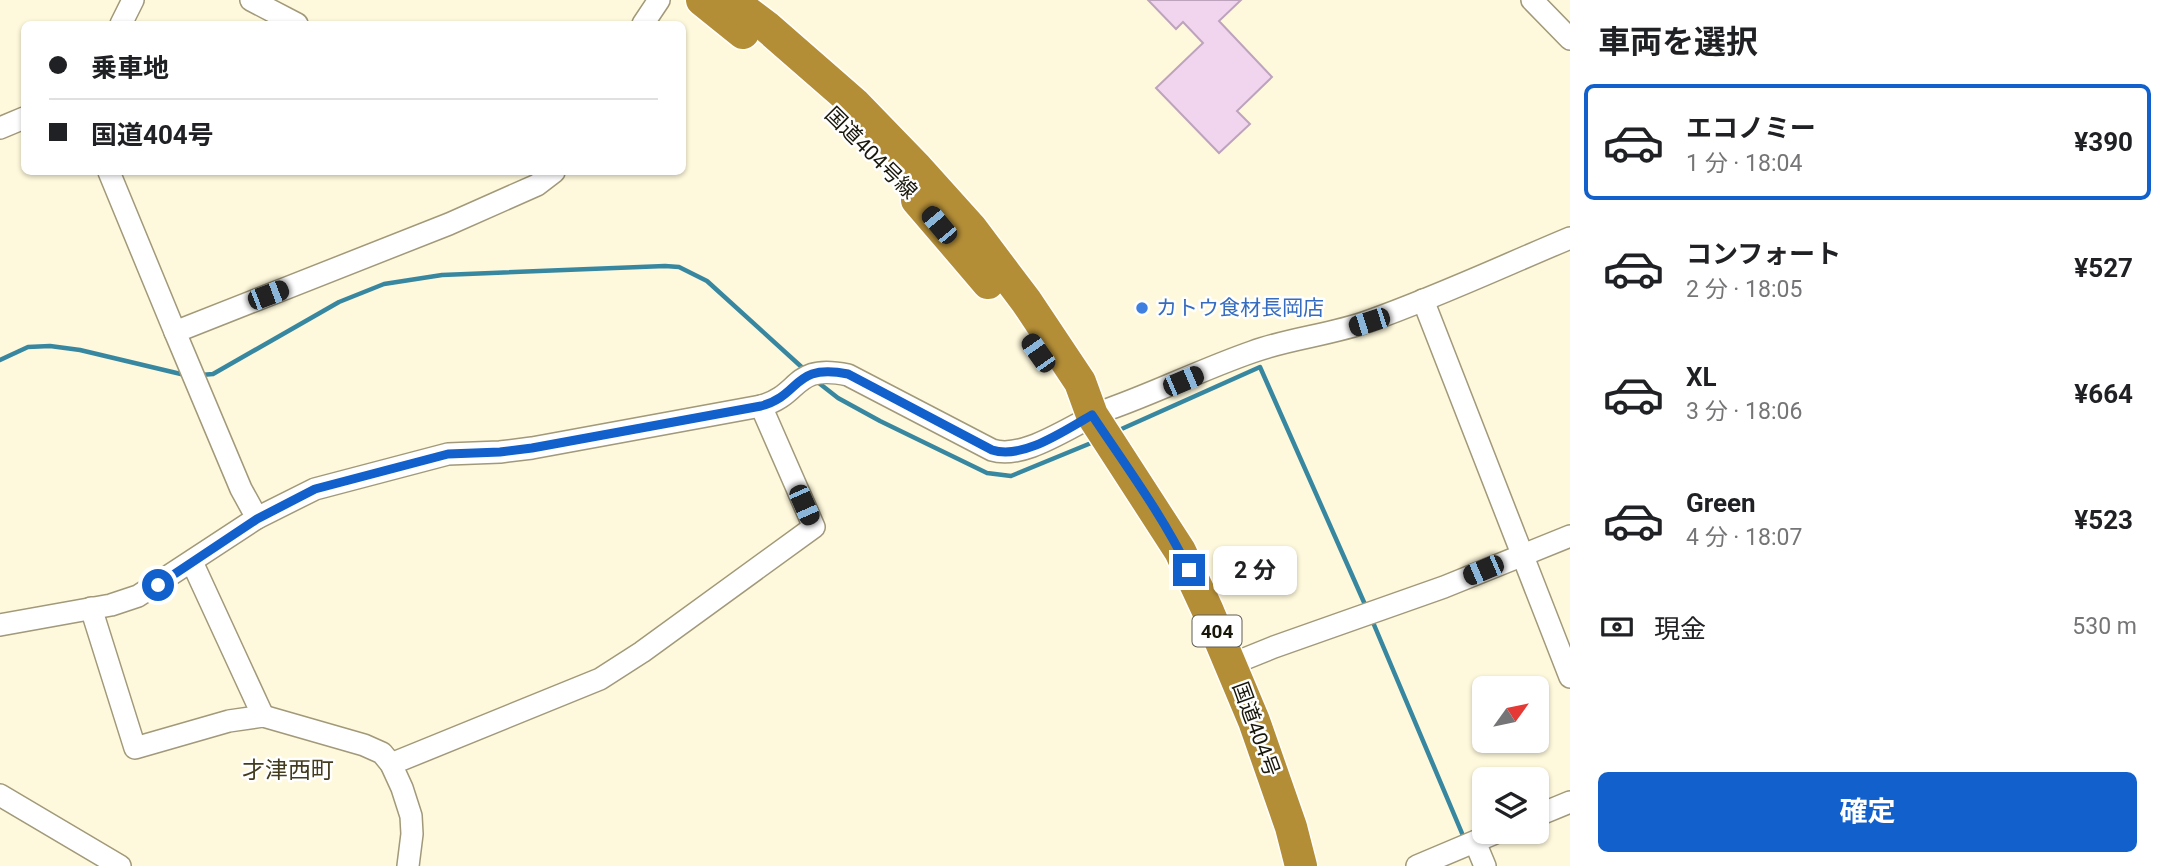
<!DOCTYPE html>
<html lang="ja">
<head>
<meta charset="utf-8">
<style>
  :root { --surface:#fff; --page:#f6f6f6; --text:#202124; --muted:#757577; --line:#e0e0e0; --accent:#1160cb }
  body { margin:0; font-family:Roboto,"Noto Sans JP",sans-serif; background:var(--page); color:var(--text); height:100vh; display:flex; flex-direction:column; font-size:26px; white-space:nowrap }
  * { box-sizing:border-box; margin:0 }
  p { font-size:23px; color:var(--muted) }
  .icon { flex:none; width:38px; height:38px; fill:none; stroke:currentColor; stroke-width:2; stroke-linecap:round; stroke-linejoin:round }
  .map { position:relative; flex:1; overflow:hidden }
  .drawer { display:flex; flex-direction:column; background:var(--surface); width:595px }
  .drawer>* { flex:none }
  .banner { position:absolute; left:21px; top:21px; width:665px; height:154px; border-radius:10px; box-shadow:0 2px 5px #0004; display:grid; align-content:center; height:154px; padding:0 28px; background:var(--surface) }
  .needle { width:46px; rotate:57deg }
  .tools { position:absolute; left:1472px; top:676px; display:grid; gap:14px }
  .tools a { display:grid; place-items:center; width:77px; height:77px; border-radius:10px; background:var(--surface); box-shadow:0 2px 5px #0004; font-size:35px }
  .end { position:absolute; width:32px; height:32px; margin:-16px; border:9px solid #1160cb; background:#fff; box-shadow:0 0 0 4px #fff }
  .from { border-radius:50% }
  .bubble { position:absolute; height:49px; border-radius:10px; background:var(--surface); box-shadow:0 2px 5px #0004; font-size:23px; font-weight:700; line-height:49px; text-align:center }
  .car { position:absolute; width:21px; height:42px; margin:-21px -10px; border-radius:9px; box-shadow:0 0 5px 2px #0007; background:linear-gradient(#222 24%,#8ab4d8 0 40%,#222 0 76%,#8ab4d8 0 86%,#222 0) }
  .banner b { display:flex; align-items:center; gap:24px; height:66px; font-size:26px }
  .banner b+b { border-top:2px solid var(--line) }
  .banner i { width:18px; height:18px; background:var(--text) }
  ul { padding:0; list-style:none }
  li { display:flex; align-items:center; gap:21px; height:116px; margin:0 14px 10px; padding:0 14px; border:4px solid transparent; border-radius:10px }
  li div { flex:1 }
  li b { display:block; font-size:26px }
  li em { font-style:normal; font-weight:700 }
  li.active { border-color:var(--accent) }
  li>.icon { width:63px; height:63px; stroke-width:1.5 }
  h2 { padding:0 28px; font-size:32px; line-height:84px }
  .pay { display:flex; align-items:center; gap:18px; height:77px; padding:0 28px; font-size:26px }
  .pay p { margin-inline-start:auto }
  .primary-button { display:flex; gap:14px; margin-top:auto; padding:14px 28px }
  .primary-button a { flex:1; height:80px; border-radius:10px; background:var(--accent); color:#fff; font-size:28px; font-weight:700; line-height:80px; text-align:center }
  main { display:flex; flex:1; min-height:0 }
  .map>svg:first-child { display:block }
</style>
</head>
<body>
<main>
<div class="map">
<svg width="1570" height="866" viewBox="0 0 1570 866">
  <rect width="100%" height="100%" fill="#fef8dc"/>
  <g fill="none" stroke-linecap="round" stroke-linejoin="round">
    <!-- stream -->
    <g stroke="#3887a0" stroke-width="4.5">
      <path d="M0,360l28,-13 22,-1 30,4 105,25"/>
      <path d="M201,375l12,-1 126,-72 45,-18 58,-9 223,-9 14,1 28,14 99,90"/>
      <path d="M815,380l23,18 42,23 107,52 24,3 85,-35"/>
      <path d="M1117,431l143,-64 107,242"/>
      <path d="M1372,620l92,218"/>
    </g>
  </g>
  <!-- building -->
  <path fill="#f1d5ef" stroke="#bda3bc" stroke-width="2" d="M1148,0h93l-22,21 53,56 -35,34 13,13 -31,29 -63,-65 47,-45 -20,-21 -7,7z"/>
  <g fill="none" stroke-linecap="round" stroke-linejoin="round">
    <!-- minor casing -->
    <g stroke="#a19979" stroke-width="24">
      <g id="minor">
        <path d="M251,0l46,24"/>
        <path d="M1532,0l38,39"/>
        <path d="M121,24l12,-24"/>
        <path d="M643,24l16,-24"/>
        <path d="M0,128l24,-10"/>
        <path d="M109,172l66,160"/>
        <path d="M1423,300l147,377"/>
        <path d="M257,518l-16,-29 -66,-157 274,-108 88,-39 17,-13"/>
        <path d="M192,562l71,154"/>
        <path d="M91,608l44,140 94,-27 34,-5 101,29 18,8 9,11 11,24 9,28 1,18 -4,32"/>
        <path d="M0,625l111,-20 27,-9 119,-78 58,-29 133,-35 52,-2 32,-4 229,-42c41,-11 31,-43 87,-31l144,75c34,11 84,-29 117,-41 48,-17 94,-40 143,-57 38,-14 79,-17 117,-31 68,-24 134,-55 201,-83"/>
        <path d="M1232,664l42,-17 170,-60 126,-51"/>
        <path d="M391,764l209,-85 42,-27 172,-125 -53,-121"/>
        <path d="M0,795l120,71"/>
        <path d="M1536,816l34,-14"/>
        <path d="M1475,842l10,24"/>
        <path d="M1417,866l83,-35"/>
      </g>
    </g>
    <!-- highway casing -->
    <g stroke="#fff" stroke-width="35">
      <g id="highway">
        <path d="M702,0l41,33"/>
        <path d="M731,0l36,27 87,76 63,65 54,60 55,73 54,81 12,33 88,136 27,58 47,112 37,106 10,39"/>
        <path d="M917,200l71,83"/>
      </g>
    </g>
    <!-- minor -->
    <use href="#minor" stroke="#fff" stroke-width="21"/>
    <!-- highway -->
    <use href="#highway" stroke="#b48e37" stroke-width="32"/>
  </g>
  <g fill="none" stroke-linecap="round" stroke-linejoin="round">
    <!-- route -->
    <path stroke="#1160cb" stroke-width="9" d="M158,585l99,-66 58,-30 133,-35 52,-2 32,-4 229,-42c41,-11 31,-43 87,-32l144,76c31,10 73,-20 100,-35 34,51 71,101 97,155"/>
  </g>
  <!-- markers -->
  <circle fill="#3f7fe0" stroke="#fff" stroke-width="2.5" cx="1142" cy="308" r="7"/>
  <g text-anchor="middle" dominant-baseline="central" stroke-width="5" stroke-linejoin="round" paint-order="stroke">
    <!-- shield labels -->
    <rect fill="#fff" stroke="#5e5d54" stroke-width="2" x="1192.5" y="615.5" width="49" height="31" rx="5"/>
    <g font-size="19" font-weight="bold" fill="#19170a">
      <text x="1217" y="631">404</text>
    </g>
    <!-- street labels -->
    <g font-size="21" fill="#19170a" stroke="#fff">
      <text transform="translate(871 153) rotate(45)">国道404号線</text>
      <text transform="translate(1256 729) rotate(70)">国道404号</text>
    </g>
    <!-- shop labels -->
    <g font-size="21" fill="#366cbe" stroke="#fff" text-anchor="start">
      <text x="1156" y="308">カトウ食材長岡店</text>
    </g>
    <!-- neighbourhood labels -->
    <g font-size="23" fill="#423b1d" stroke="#fff">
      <text x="288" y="770">才津西町</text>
    </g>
  </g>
</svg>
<div class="tools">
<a><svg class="needle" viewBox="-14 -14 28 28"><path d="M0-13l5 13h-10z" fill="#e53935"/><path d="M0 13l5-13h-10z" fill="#757577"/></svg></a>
<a><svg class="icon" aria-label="layers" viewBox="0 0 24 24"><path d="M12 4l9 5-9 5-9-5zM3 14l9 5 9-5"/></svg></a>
</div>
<i class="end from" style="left:158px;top:585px"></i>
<i class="end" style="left:1189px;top:570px"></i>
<div class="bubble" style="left:1213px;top:546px;width:84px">2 分</div>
<i class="car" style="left:939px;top:225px;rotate:320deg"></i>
<i class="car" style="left:268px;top:295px;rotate:69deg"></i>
<i class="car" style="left:1369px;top:322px;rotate:252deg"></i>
<i class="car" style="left:1038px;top:353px;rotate:325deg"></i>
<i class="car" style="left:1183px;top:381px;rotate:67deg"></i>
<i class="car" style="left:804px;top:505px;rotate:156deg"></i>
<i class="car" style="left:1483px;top:570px;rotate:247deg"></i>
<div class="banner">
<b><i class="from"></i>乗車地</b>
<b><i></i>国道404号</b>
</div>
</div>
<section class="drawer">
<h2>車両を選択</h2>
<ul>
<li class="active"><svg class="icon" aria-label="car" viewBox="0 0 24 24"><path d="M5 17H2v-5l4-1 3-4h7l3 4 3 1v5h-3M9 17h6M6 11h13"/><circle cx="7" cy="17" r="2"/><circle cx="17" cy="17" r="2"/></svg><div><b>エコノミー</b><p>1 分 · 18:04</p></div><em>¥390</em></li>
<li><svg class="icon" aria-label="car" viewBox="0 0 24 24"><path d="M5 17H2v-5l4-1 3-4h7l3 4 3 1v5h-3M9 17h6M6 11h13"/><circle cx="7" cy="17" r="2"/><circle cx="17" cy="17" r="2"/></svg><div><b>コンフォート</b><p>2 分 · 18:05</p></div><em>¥527</em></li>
<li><svg class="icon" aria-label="car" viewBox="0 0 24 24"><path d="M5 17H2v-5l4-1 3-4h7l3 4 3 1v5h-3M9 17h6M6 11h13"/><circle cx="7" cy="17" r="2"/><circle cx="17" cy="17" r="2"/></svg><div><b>XL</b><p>3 分 · 18:06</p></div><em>¥664</em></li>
<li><svg class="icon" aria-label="car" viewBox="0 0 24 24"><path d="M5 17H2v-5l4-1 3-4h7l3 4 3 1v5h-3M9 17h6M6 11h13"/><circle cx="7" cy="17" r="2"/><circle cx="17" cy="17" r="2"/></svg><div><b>Green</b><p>4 分 · 18:07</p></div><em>¥523</em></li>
</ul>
<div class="pay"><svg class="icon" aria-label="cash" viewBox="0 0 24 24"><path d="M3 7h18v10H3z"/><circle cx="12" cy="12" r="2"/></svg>現金<p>530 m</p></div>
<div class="primary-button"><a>確定</a></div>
</section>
</main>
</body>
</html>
